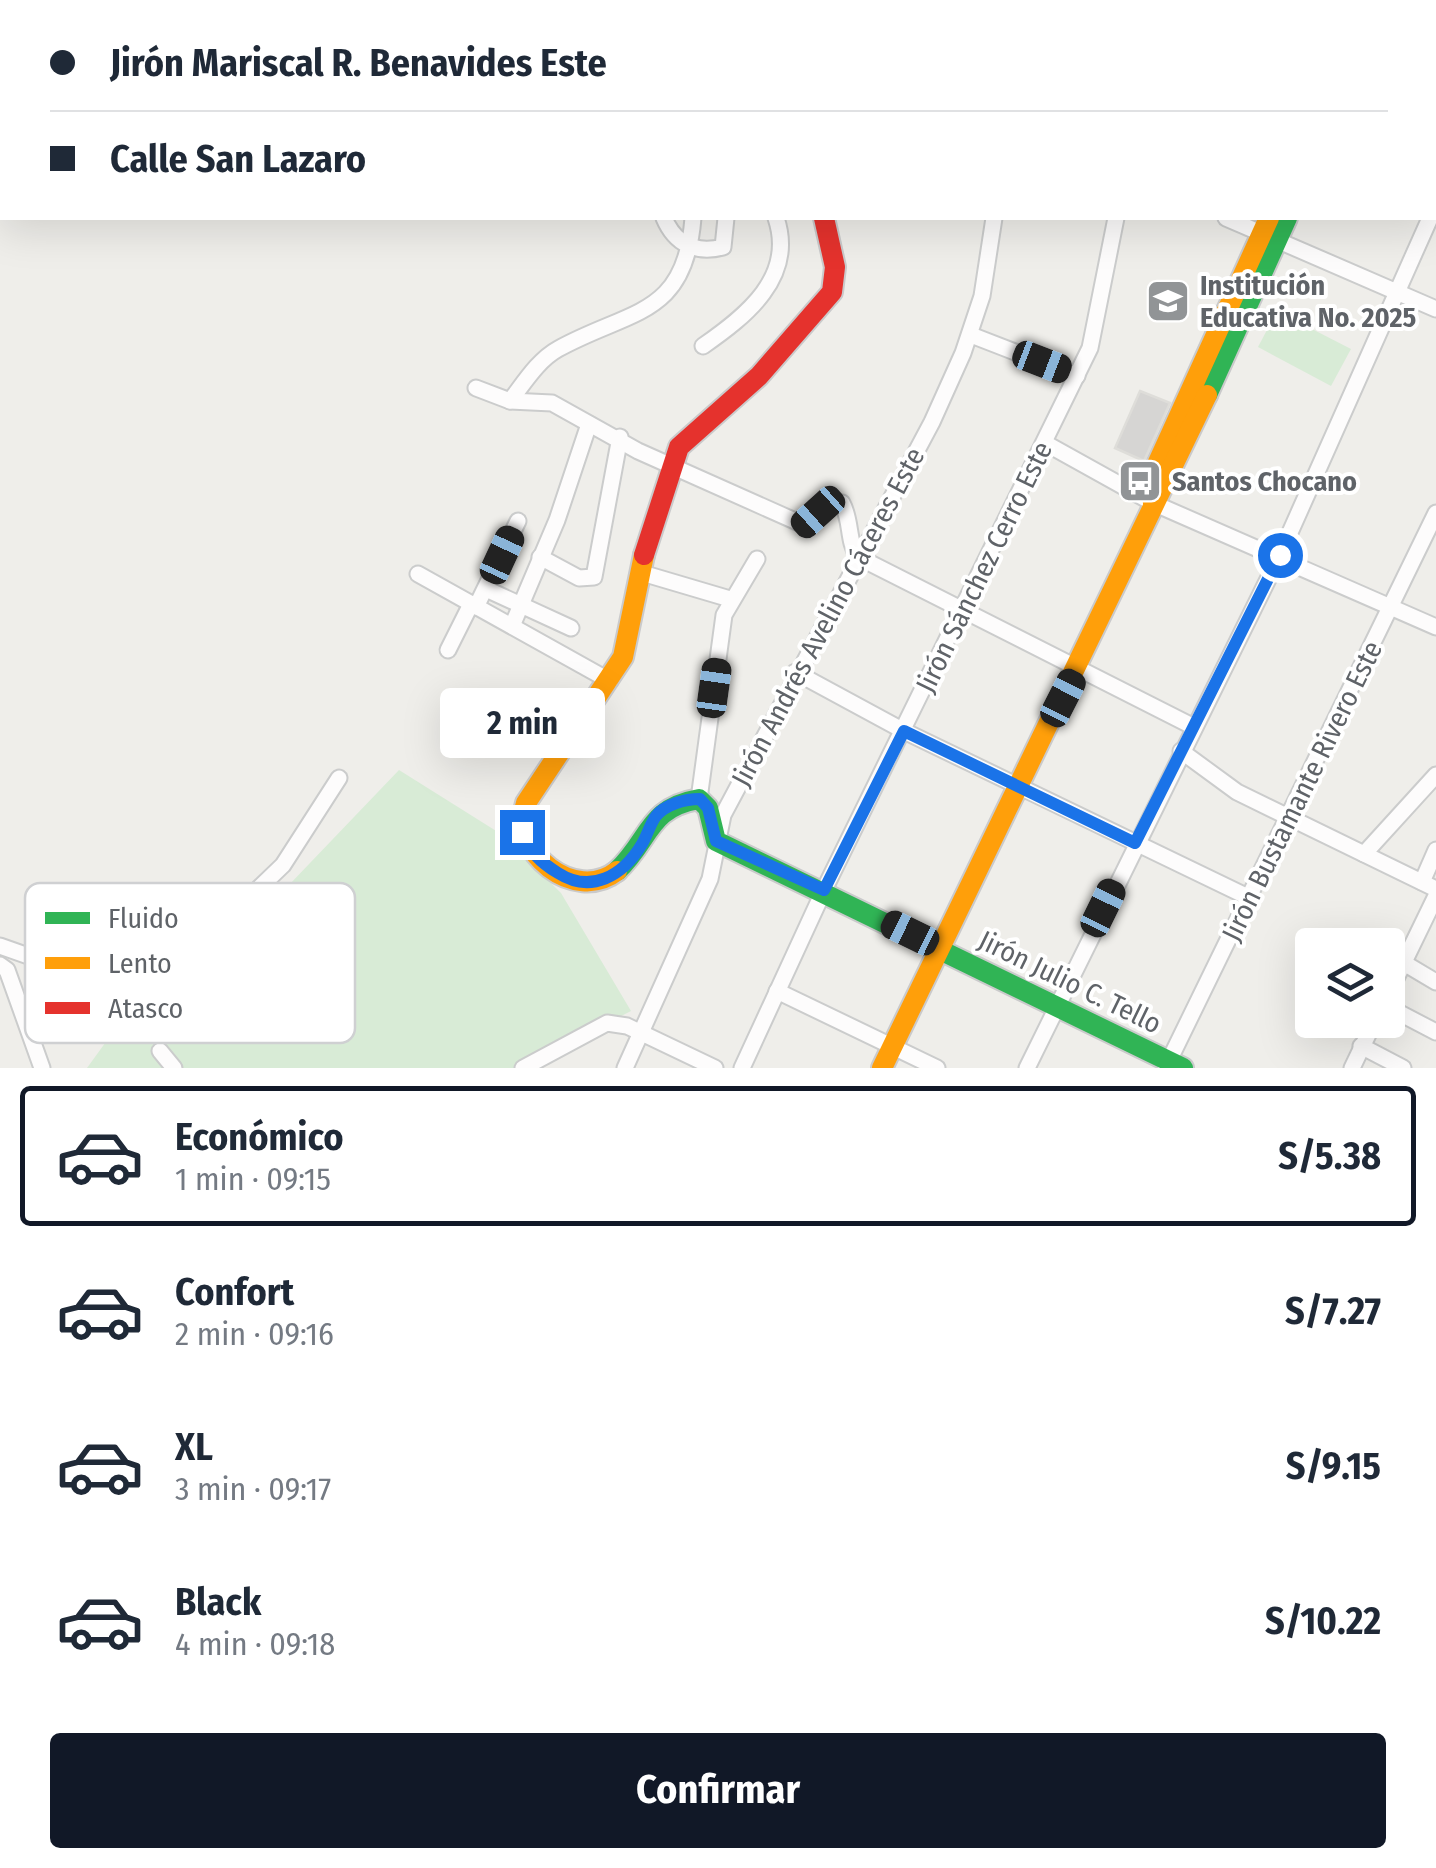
<!DOCTYPE html>
<html lang="es">
<head>
<meta charset="utf-8">
<style>
  :root { --surface:#fff; --page:#f2f2f3; --text:#1f2937; --muted:#747a83; --line:#e0e1e3; --accent:#111827 }
  body { margin:0; font-family:"Fira Sans Condensed",sans-serif; background:var(--page); color:var(--text); height:100vh; display:flex; flex-direction:column; font-size:38px; white-space:nowrap }
  * { box-sizing:border-box; margin:0 }
  p { font-size:32px; color:var(--muted) }
  .icon { flex:none; width:55px; height:55px; fill:none; stroke:currentColor; stroke-width:2; stroke-linecap:round; stroke-linejoin:round }
  .map { position:relative; height:1068px; overflow:hidden }
  .drawer { display:flex; flex-direction:column; background:var(--surface); flex:1 }
  .drawer>* { flex:none }
  .hud { position:absolute; left:0px; top:0px; width:1438px; height:220px; box-shadow:0 10px 40px #0002; display:grid; align-content:center; height:220px; padding:0 50px; background:var(--surface) }
  .fabs { position:absolute; left:1295px; top:928px; display:grid; gap:20px }
  .fabs a { display:grid; place-items:center; width:110px; height:110px; border-radius:10px; background:var(--surface); box-shadow:0 10px 40px #0002; font-size:50px }
  .end { position:absolute; width:45px; height:45px; margin:-22px; border:12px solid #1a73e8; background:#fff; box-shadow:0 0 0 5px #fff }
  .from { border-radius:50% }
  .bubble { position:absolute; height:70px; border-radius:10px; background:var(--surface); box-shadow:0 10px 40px #0002; font-size:32px; font-weight:700; line-height:70px; text-align:center }
  .car { position:absolute; width:30px; height:60px; margin:-30px -15px; border-radius:12px; box-shadow:0 0 8px 2px #0007; background:linear-gradient(#222 24%,#8ab4d8 0 40%,#222 0 76%,#8ab4d8 0 86%,#222 0) }
  .hud b { display:flex; align-items:center; gap:35px; height:95px; font-size:38px }
  .hud b+b { border-top:2px solid var(--line) }
  .hud i { width:25px; height:25px; background:var(--text) }
  ul { padding:18px 0 0; list-style:none }
  li { display:flex; align-items:center; gap:30px; height:140px; margin:0 20px 15px; padding:0 30px; border:5px solid transparent; border-radius:10px }
  li div { flex:1 }
  li b { display:block; font-size:38px }
  li em { font-style:normal; font-weight:700 }
  li.on { border-color:var(--accent) }
  li>.icon { width:90px; height:90px; stroke-width:1.5 }
  .primary-button { display:flex; gap:20px; margin-top:auto; padding:20px 50px }
  .primary-button a { flex:1; height:115px; border-radius:10px; background:var(--accent); color:#fff; font-size:40px; font-weight:700; line-height:115px; text-align:center }
  .map>svg:first-child { display:block }
</style>
</head>
<body>
<div class="map">
<svg width="1436" height="1068" viewBox="0 0 1436 1068">
  <rect width="100%" height="100%" fill="#efeeea"/>
  <!-- green -->
  <g fill="#d8ebd6">
    <path d="M1277,311l74,38 -20,37 -73,-39z"/>
    <path d="M399,770l102,64 60,59 70,118 -112,57h-432l50,-69 105,-65z"/>
  </g>
  <!-- building -->
  <path fill="#d6d5d3" stroke="#deddd9" stroke-width="2.5" d="M1140,391l30,12 -26,58 -29,-13z"/>
  <g fill="none" stroke-linecap="round" stroke-linejoin="round">
    <!-- street casing -->
    <g stroke="#cbcccc" stroke-width="19">
      <g id="street">
        <path d="M541,0l3,2"/>
        <path d="M583,0l3,2"/>
        <path d="M703,0l4,2"/>
        <path d="M749,0l2,2"/>
        <path d="M818,0l1,2"/>
        <path d="M978,0l2,2"/>
        <path d="M1162,0l6,2"/>
        <path d="M1014,2v-2"/>
        <path d="M1435,65l1,1"/>
        <path d="M1435,206l1,-3"/>
        <path d="M664,218c11,26 32,36 59,29l3,-29"/>
        <path d="M1226,218l210,91"/>
        <path d="M971,335l106,41"/>
        <path d="M703,346c43,-30 93,-69 73,-128"/>
        <path d="M476,388l34,13 42,2 86,48 166,74 26,-22h12c10,18 5,38 16,54l336,170"/>
        <path d="M510,401c14,-18 28,-41 48,-52 72,-40 127,-31 135,-131"/>
        <path d="M1045,443l108,60 283,124"/>
        <path d="M540,557l39,21 15,-1 26,-140"/>
        <path d="M642,573l88,26"/>
        <path d="M418,574l192,107"/>
        <path d="M486,589l85,39"/>
        <path d="M476,607l42,-86"/>
        <path d="M512,626l45,-106 32,-96"/>
        <path d="M448,650l23,-46"/>
        <path d="M795,672l109,59 346,167"/>
        <path d="M1181,751l56,41 199,97"/>
        <path d="M699,799l25,-184 33,-56"/>
        <path d="M1364,854l72,-79"/>
        <path d="M1422,882l14,-32"/>
        <path d="M0,946l68,24 77,-24 29,-16 51,-9 58,-56 56,-87"/>
        <path d="M1404,963l32,19"/>
        <path d="M0,965l7,5 35,98"/>
        <path d="M777,991l160,77"/>
        <path d="M1388,995l48,-99"/>
        <path d="M1388,1007l48,25"/>
        <path d="M1361,1046l42,22"/>
        <path d="M160,1051l14,17"/>
        <path d="M1166,1067l270,-554"/>
        <path d="M523,1068l84,-45 20,3 88,42"/>
        <path d="M625,1068l85,-189 13,-64 209,-393 31,-69 19,-57 12,-78"/>
        <path d="M742,1068l82,-178 266,-542 26,-130"/>
        <path d="M1027,1068l253,-513 150,-337"/>
        <path d="M1352,1068l23,-48"/>
      </g>
    </g>
    <!-- fast casing -->
    <g stroke="#cacacb" stroke-width="24">
      <g id="fast">
        <path d="M1366,2l1,-2"/>
        <path d="M1207,395l80,-177"/>
        <path d="M617,871c34,-32 30,-63 82,-72l9,9 8,33 467,227"/>
      </g>
    </g>
    <!-- slow casing -->
    <g stroke="#cacacb" stroke-width="24">
      <g id="slow">
        <path d="M1383,2l2,-2"/>
        <path d="M1153,503l-3,-23 119,-262"/>
        <path d="M617,871c-42,33 -108,-19 -91,-68l97,-146 21,-102"/>
        <path d="M882,1068l325,-673"/>
      </g>
    </g>
    <!-- jam casing -->
    <g stroke="#cacacb" stroke-width="24">
      <path id="jam" d="M644,555l35,-108 80,-71 73,-84 3,-25 -11,-49"/>
    </g>
    <!-- street -->
    <use href="#street" stroke="#fdfcfc" stroke-width="15"/>
    <!-- fast -->
    <use href="#fast" stroke="#30b455" stroke-width="20"/>
    <!-- slow -->
    <use href="#slow" stroke="#ff9f0a" stroke-width="20"/>
    <!-- jam -->
    <use href="#jam" stroke="#e5322d" stroke-width="20"/>
  </g>
  <g fill="none" stroke-linecap="round" stroke-linejoin="round">
    <!-- route -->
    <path stroke="#1a73e8" stroke-width="12" d="M522,832c8,20 18,30 36,41 33,21 65,3 84,-29 5,-8 8,-20 14,-28 10,-12 29,-17 44,-17l8,9 8,33 108,49 80,-159 231,112 145,-288"/>
  </g>
  <!-- icons -->
  <defs>
    <g id="school-square" transform="scale(2.25)"><rect x="-9" y="-9" width="18" height="18" rx="4" fill="#919496" stroke="#fff"/><path d="M0-5L7-2L0 1L-7-2ZM-4 1L0 2.5L4 1V4Q0 6-4 4Z" fill="#fff"/></g>
    <g id="bus-square" transform="scale(2.25)"><rect x="-9" y="-9" width="18" height="18" rx="4" fill="#919496" stroke="#fff"/><path d="M-5-6H5V4H4V6H2V4H-2V6H-4V4H-5ZM-3.5-4V0h7V-4ZM-3.5 1.2v1.5H-2V1.2ZM2 1.2v1.5H3.5V1.2Z" fill="#fff"/></g>
  </defs>
  <g fill-rule="evenodd">
    <use href="#school-square" x="1168" y="301"/>
    <use href="#bus-square" x="1140" y="481"/>
  </g>
  <g text-anchor="middle" dominant-baseline="central" stroke-width="8" stroke-linejoin="round" paint-order="stroke">
    <!-- poi labels -->
    <g font-size="28" font-weight="bold" fill="#5f6368" stroke="#fff" text-anchor="start">
      <text x="1200" y="285">Institución<tspan x="1200" dy="32">Educativa No. 2025</tspan></text>
      <text x="1172" y="481">Santos Chocano</text>
    </g>
    <!-- street labels -->
    <g font-size="28" fill="#5f6368" stroke="#fff">
      <text transform="translate(984 567) rotate(-64)">Jirón Sánchez Cerro Este</text>
      <text transform="translate(828 617) rotate(-62)">Jirón Andrés Avelino Cáceres Este</text>
      <text transform="translate(1302 791) rotate(-64)">Jirón Bustamante Rivero Este</text>
      <text transform="translate(1070 982) rotate(26)">Jirón Julio C. Tello</text>
    </g>
  </g>
  <!-- legend -->
  <rect x="25" y="883" width="330" height="160" rx="15" fill="#fff" stroke="#cfd0d2" stroke-width="2.5"/>
  <rect x="45" y="912" width="45" height="12" fill="#30b455"/>
  <rect x="45" y="957" width="45" height="12" fill="#ff9f0a"/>
  <rect x="45" y="1002" width="45" height="12" fill="#e5322d"/>
  <g font-size="28" fill="#5f6368">
    <text x="108" y="928">Fluido</text>
    <text x="108" y="973">Lento</text>
    <text x="108" y="1018">Atasco</text>
  </g>
</svg>
<div class="fabs">
<a><svg class="icon" aria-label="layers" viewBox="0 0 24 24"><path d="M12 4l9 5-9 5-9-5zM3 14l9 5 9-5"/></svg></a>
</div>
<i class="end from" style="left:1280px;top:555px"></i>
<i class="end" style="left:522px;top:832px"></i>
<div class="bubble" style="left:440px;top:688px;width:165px">2 min</div>
<i class="car" style="left:1042px;top:362px;rotate:111deg"></i>
<i class="car" style="left:818px;top:512px;rotate:228deg"></i>
<i class="car" style="left:502px;top:555px;rotate:25deg"></i>
<i class="car" style="left:714px;top:688px;rotate:8deg"></i>
<i class="car" style="left:1063px;top:698px;rotate:27deg"></i>
<i class="car" style="left:1103px;top:908px;rotate:26deg"></i>
<i class="car" style="left:910px;top:933px;rotate:296deg"></i>
<div class="hud">
<b><i class="from"></i>Jirón Mariscal R. Benavides Este</b>
<b><i></i>Calle San Lazaro</b>
</div>
</div>
<section class="drawer">
<ul>
<li class="on"><svg class="icon" aria-label="car" viewBox="0 0 24 24"><path d="M5 17H2v-5l4-1 3-4h7l3 4 3 1v5h-3M9 17h6M6 11h13"/><circle cx="7" cy="17" r="2"/><circle cx="17" cy="17" r="2"/></svg><div><b>Económico</b><p>1 min · 09:15</p></div><em>S/5.38</em></li>
<li><svg class="icon" aria-label="car" viewBox="0 0 24 24"><path d="M5 17H2v-5l4-1 3-4h7l3 4 3 1v5h-3M9 17h6M6 11h13"/><circle cx="7" cy="17" r="2"/><circle cx="17" cy="17" r="2"/></svg><div><b>Confort</b><p>2 min · 09:16</p></div><em>S/7.27</em></li>
<li><svg class="icon" aria-label="car" viewBox="0 0 24 24"><path d="M5 17H2v-5l4-1 3-4h7l3 4 3 1v5h-3M9 17h6M6 11h13"/><circle cx="7" cy="17" r="2"/><circle cx="17" cy="17" r="2"/></svg><div><b>XL</b><p>3 min · 09:17</p></div><em>S/9.15</em></li>
<li><svg class="icon" aria-label="car" viewBox="0 0 24 24"><path d="M5 17H2v-5l4-1 3-4h7l3 4 3 1v5h-3M9 17h6M6 11h13"/><circle cx="7" cy="17" r="2"/><circle cx="17" cy="17" r="2"/></svg><div><b>Black</b><p>4 min · 09:18</p></div><em>S/10.22</em></li>
</ul>
<div class="primary-button"><a>Confirmar</a></div>
</section>
</body>
</html>
